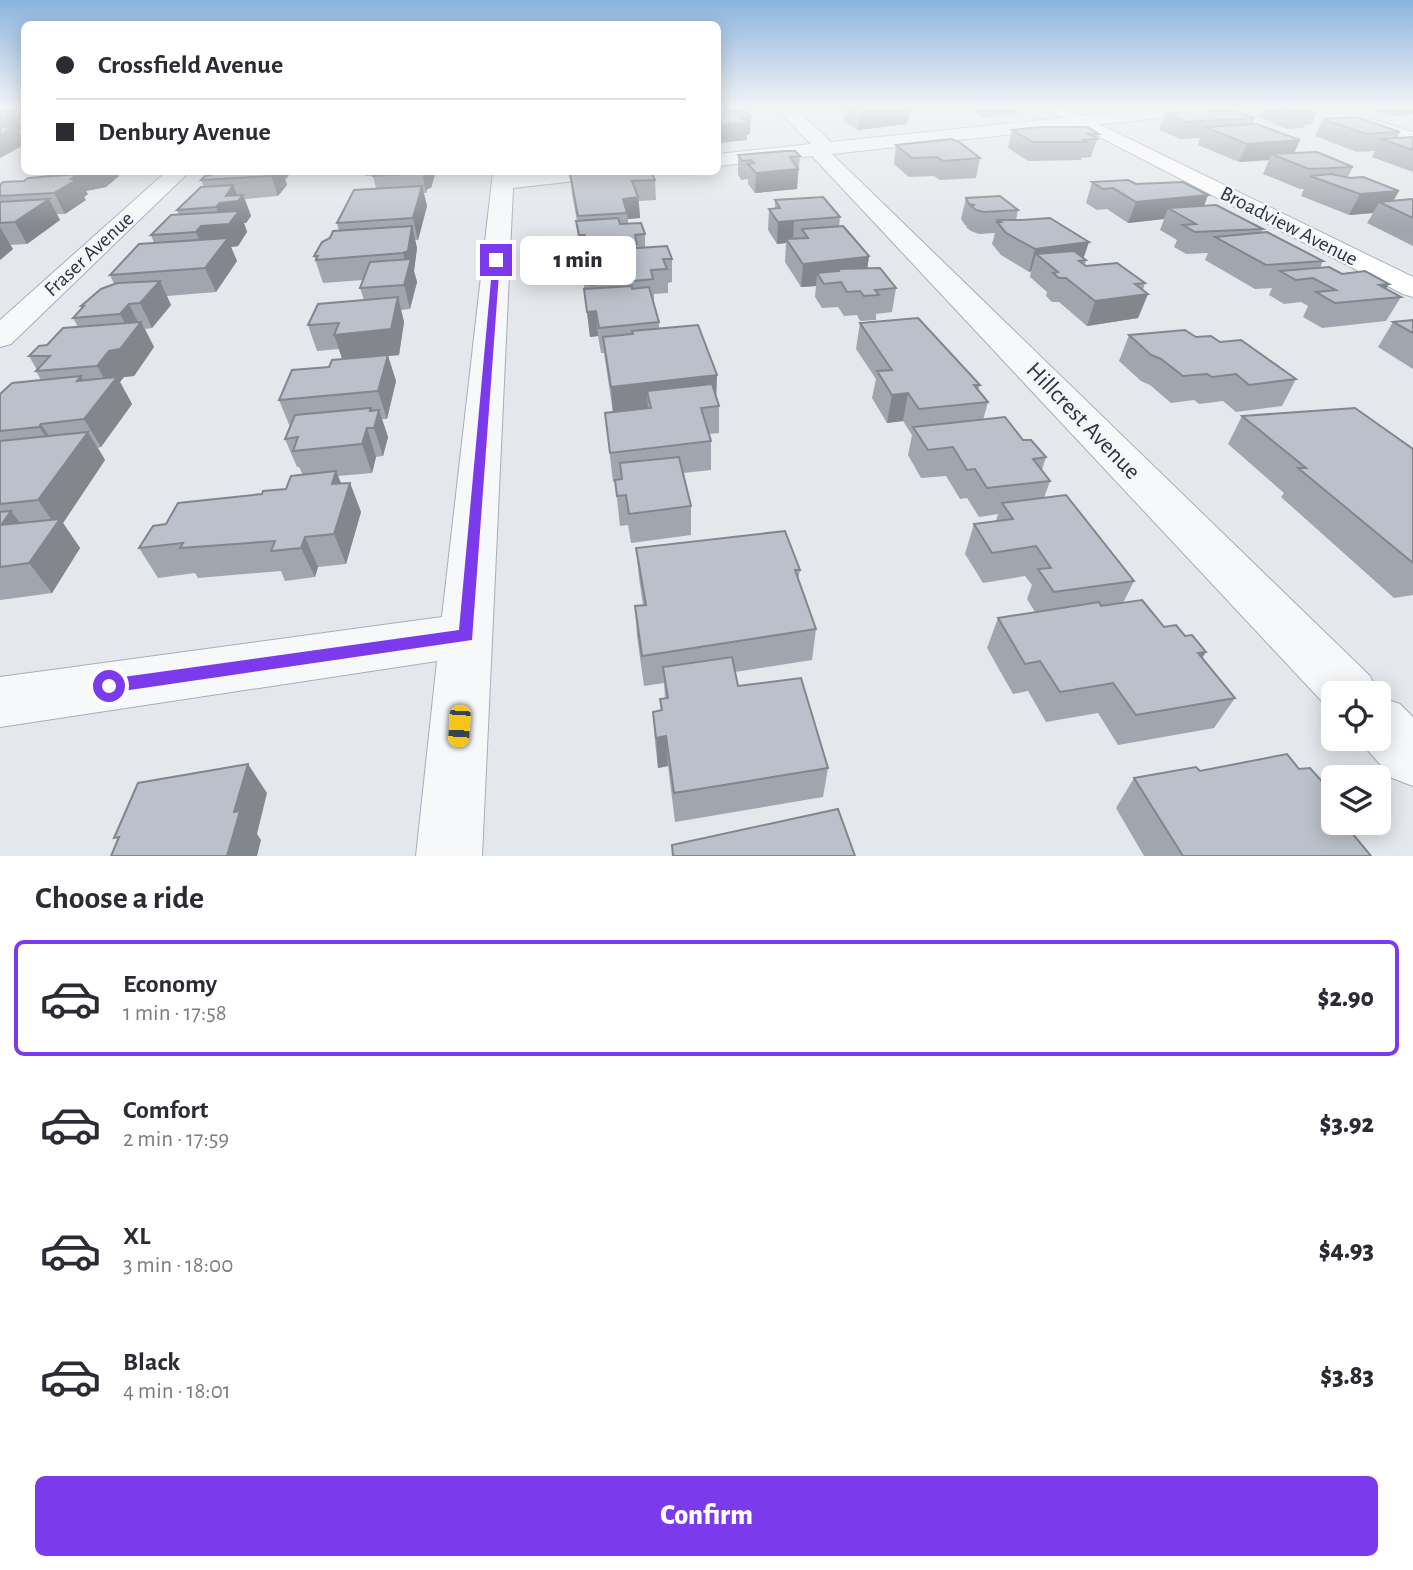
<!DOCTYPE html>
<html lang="en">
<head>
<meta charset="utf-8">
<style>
  :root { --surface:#fff; --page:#f7f7f7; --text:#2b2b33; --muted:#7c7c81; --line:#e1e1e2; --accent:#7c3aed }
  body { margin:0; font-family:"Alegreya Sans",sans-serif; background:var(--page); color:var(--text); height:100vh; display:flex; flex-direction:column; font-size:26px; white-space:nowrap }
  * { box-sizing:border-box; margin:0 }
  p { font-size:23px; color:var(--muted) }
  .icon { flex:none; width:38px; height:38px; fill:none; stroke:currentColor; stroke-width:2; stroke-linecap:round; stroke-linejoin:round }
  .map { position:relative; height:856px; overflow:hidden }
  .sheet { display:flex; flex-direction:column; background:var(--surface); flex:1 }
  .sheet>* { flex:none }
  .top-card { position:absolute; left:21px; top:21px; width:700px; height:154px; border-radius:10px; box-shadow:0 4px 18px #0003; display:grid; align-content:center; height:154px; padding:0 35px; background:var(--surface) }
  .tools { position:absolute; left:1321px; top:681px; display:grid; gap:14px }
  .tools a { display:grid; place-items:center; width:70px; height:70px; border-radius:10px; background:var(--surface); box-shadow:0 4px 18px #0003; font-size:35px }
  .end { position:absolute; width:32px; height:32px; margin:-16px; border:9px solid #7c3aed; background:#fff; box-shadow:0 0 0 4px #fff }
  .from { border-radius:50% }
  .bubble { position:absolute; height:49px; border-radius:10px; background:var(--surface); box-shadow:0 4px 18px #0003; font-size:23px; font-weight:800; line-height:49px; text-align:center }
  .car { position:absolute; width:21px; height:42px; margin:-21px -10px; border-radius:9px; box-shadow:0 0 5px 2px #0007; background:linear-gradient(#f5c518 24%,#345 0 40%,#f5c518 0 76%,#345 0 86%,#f5c518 0) }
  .top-card b { display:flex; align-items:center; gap:24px; height:66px; font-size:26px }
  .top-card b+b { border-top:2px solid var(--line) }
  .top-card i { width:18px; height:18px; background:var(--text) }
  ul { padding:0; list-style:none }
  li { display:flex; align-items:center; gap:21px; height:116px; margin:0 14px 10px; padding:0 21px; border:4px solid transparent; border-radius:10px }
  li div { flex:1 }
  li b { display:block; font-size:26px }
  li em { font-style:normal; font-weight:800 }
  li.active { border-color:var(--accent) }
  li>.icon { width:63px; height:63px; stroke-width:1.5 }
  h2 { padding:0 35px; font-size:32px; line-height:84px }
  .cta { display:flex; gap:14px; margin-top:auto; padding:14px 35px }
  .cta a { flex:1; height:80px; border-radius:10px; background:var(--accent); color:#fff; font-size:28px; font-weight:800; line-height:80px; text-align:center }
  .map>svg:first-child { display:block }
</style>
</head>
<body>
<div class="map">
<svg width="1413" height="856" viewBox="0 0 1413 856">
  <rect width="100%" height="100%" fill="#e4e7ec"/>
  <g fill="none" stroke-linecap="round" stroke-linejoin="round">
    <!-- street casing -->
    <g stroke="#a9aeb7" stroke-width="2">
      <g id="street">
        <path d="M776,108h19l36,34 327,-34h57l-9,5 -374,41 538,522 8,17h-44v19l-4,-2 -518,-554 -94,10v-12l93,-10z"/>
        <path d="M1311,108h26l76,24v12l-99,-32z"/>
        <path d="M166,172h23l-178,172 -11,3v-27z"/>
        <path d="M493,172h20l1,2 99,-2 -3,5 -8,1 -89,10 -31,668h-66l21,-195 -437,66v-50l442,-60z"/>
        <path d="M1379,697l21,7 13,13v69l-21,-8 -35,-40h22z"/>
      </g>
    </g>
    <!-- secondary casing -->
    <g stroke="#a9aeb7" stroke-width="2">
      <path id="secondary" d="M1044,108h22l347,169v20l-10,-3z"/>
    </g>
    <!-- street -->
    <use href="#street" fill="#f7f8fa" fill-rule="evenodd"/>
    <!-- secondary -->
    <use href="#secondary" fill="#fff" fill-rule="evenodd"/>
  </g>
  <!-- wall -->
  <g fill="#a1a5ae">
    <path d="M0,108h24v12h-5l4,9 -4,2 5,10v4l-24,13z"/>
    <path d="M718,108h32v26l-3,1v5l-29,3z"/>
    <path d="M837,108h73l-3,16 -49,6 -15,-9 1,-8h-1z"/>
    <path d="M969,108h51l-2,7 -36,2 -13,-8z"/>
    <path d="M1263,108h56l-7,16 -7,1 -1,3 -18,1 -27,-12z"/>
    <path d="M1363,108h50v6l-20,2z"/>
    <path d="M1165,113l90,5 -2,6 41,29 59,14 -6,11 47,22 19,-1v47l-46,-23 6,-10 -24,2 -48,-19 3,-7h-4l-37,-15 6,-14 -30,2 -41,-17 2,-7 -20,1 -21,-9z"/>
    <path d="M1323,119l77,13 -3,6 16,-1v35l-41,-15 3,-6 -18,1 -42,-16z"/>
    <path d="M1012,130l87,4 -8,23 -10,1v2l-53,1 -20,-13z"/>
    <path d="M896,145l84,13 -4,20 -36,2 -6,-4 -25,1 -15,-13z"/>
    <path d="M738,155l62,1 -3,33 -42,4 -7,-9v-5l-7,1 -3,-6z"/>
    <path d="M44,172h73l2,4 -13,11 -20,4 2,3 -4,3 2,3 -21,14h-8l3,6 -33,24 -17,1 3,4 -13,11v-75l46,-8z"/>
    <path d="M291,172l-5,7h-1l2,6 -9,11 -33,3 6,17 -5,7h-2l3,9 -9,14 -7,1 6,14 -21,31 -49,4 4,9 -19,23 -7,1 9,18 -20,29 -10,1 -4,5 12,22 -31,43 -3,1 7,12 -42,63 17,25 -28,45 -52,7v-206l41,-14 -5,-9 1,-1 -8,-14 49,-29 -5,-9 41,-34 -4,-9 44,-32 -3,-8 28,-20 -2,-5 27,-23 -3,-7z"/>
    <path d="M364,172h70l1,2 -4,14 -4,1 -1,4h-2l3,13 -9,34h-3l2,8 -3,23 3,11 -7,27 -9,1 3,12 -5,33 -11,1 8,25 -9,38h-5l6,18 -5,19 -7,1 -4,16 -34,3 3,7h9l11,29 -15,52 -28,3 -3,10 -30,4 -4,-10 -83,7 -3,-5 -37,5 -19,-30 27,-24 96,-30 24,-5 17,-14 -4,-8h-2l-12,-28 5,-12 -11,-27 63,-41 -3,-10 -22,2 -9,-26 56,-25 -4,-12 3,-8 -40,3 -9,-27 16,-18 9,-7 -2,-8 39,-35 -3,-12h-8z"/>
    <path d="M570,174l85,6 1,20 -17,1 1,17 -12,1v4l17,11v14l27,11v23l-4,1v10l-14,1v9l5,19v6l58,47 -1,22 3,9v27l-10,1 2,7v29l-28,3 8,33v29l-60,8 -3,-18 -8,1 -5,-45 -2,1 -8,-69 8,-1 -9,-59h-3l-3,-17 -8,1 -14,-116h1l-5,-27z"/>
    <path d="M1092,182l44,2 72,11 -4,11 59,23 -2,4 62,28 -3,7 22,6 44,15 15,8 -15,24 -64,7 -19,-11 5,-11 -7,-4 -17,2 -15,-9 3,-7 -17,1 -50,-29 3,-7 -22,1 -12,-7 3,-7 -17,-10 4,-11 -36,4 -21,-14 -10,1 -11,-7z"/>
    <path d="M966,198l52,12 -2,10 68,38 2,2 -1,5 60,18 -2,7 5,4 -10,24 -51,8 -28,-24h-7l-6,-6 1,-4 -17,-15 1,-6 -2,1 -28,-17 -9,-11 3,-11 -16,1 -8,-3 -5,-4 1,-1 -2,-1 -4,-6z"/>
    <path d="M775,200l65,17 -1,10 30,29 -2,12 29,20 -4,24 -16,2v6l-16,1 -3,-6 -13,1 -6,-9 -16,1 -7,-11 1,-11 -15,1 -16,-25 1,-19 -9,1 -9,-14 1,-21 6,-1z"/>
    <path d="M1413,320v49l-35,-22 15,-25z"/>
    <path d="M860,323l120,62 -2,5 10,12 -5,18 40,20 23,17 -4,13 8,11 -6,17 90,83 -11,22 41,24 38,31 33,40 -21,30 -96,17 -20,-32 -52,9 -18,-31 -15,3 -26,-46 11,-30 37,-6 -8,-13 5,-14 -7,-9 -42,7 -18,-29 9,-30 22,-3 2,-7 -19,3 -12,-19 -7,1 -14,-23 -25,2 -13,-23 4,-20 -9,-14 -16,2 -15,-25 4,-19 -20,-30z"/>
    <path d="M1129,335l67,2 24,5 76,37 -14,27 -46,6 -13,-11 -24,3 -5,-4 -23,3 -21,-18 -9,-4 -22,-20z"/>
    <path d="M1242,416l171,33v146l-19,3 -113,-101 3,-4 -56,-49z"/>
    <path d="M636,548l164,22 -2,10 18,49 -4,31 -77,12 3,14 90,82 -5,29 -148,25 -7,-56 -10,2 -3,-26 -2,-30 8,-2 -1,-11 5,-1 -1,-15 -20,3 -7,-50 -2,-30 8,-1 -4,-27z"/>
    <path d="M1299,769l35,26v2l-7,6 44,53h-227l-28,-48 18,-30 66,-7z"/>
  </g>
  <!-- shaded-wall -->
  <g fill="#83868d">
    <path d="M903,108h7l-3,16 -49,6 2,-17z"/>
    <path d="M1397,108h16v6l-20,2z"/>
    <path d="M14,112l9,17 -4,2 5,10v4l-24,13v-39z"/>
    <path d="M751,117l-1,17 -3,1v5l-29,3v-18l23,-7z"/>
    <path d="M1300,140l-8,18 -21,-4 -2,6 -30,2 8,-18z"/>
    <path d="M798,169l-1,20 -42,4 1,-20z"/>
    <path d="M73,172h44l2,4 -13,11 -20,4 2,3 -4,3 2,3 -21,14 -11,-21 13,-8 -6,-12z"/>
    <path d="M230,172h61l-5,7h-1l2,6 -9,11 -7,-20z"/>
    <path d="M422,172h12l1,2 -4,14 -4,1 -1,4z"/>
    <path d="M233,185l6,15 4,-5 8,21 -5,7h-2l3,9 -9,14 -7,1 6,14 -21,31 -11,-24v-13l-9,-23 5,-6 22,-1 -7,-18z"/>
    <path d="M422,186l5,20 -9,34 -5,-22z"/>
    <path d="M1399,191l-9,16 -11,-5 -6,11 -24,2 11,-21z"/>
    <path d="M1208,195l-8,21 -32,-8 -4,11 -36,4 8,-21z"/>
    <path d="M638,197l2,21 -12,1 -1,-6 -4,-14z"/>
    <path d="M49,199l11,21 -33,24 -12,-22z"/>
    <path d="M794,220l-1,22 -7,-3v4l-9,1 1,-22z"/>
    <path d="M412,226l5,22 -3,23 3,11 -7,27 -6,-24 4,-14 -5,-18z"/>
    <path d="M0,227l13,22 -13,11z"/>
    <path d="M1089,242l-6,18 -47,-6 -5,17 -2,1 6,-23z"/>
    <path d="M869,256l-3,23 -3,2 -22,2 -3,-14 -2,14 -19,-10 -1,13 -15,1 2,-23z"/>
    <path d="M160,281l11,24 -19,23 -12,-25z"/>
    <path d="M1389,284l-9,15 -1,-14z"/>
    <path d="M1148,294l-10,24 -51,8 8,-25z"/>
    <path d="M398,297l6,25 -5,33 -11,1 8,25 -9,38 -9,-28 -35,-30 -9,-26z"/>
    <path d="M129,304l10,20 2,-2 13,25 -20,29 -10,1 -4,5 12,22 -31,43 -17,-28 -7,-38 4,-5 16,27 12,-16 -12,-21 12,-15 22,-16 -11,-21z"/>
    <path d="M596,311l2,25 -8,1 -3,-25z"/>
    <path d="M717,375l-1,27 -69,-11 1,19 -35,4 -2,-27z"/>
    <path d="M908,393l-5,28 -16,2 5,-28z"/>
    <path d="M371,408l5,14 3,-12 9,27 -5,19 -9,-28 -4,-17z"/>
    <path d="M41,424l19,28 -3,3 -18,-28z"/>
    <path d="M367,428l9,29 -4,16 -10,-29z"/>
    <path d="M88,432l17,28 -42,63 17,25 -28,45 -23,-30 26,-38 -17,-25z"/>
    <path d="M336,471l10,25 4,-13 11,29 -15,52 -12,-30 -2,-50z"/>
    <path d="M11,511l22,29 -32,-15z"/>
    <path d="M305,537l13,30 -3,10 -14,-29z"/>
    <path d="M1206,652l-19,30 11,-29z"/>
    <path d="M666,736l2,30 -10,2 -2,-30z"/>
    <path d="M248,764l19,29 -10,41 4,6 -4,16h-30l7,-44z"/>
  </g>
  <!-- building -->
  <g fill="#bbc0ca" stroke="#83868d" stroke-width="2">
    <path d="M851,108h52l-43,5z"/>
    <path d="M1284,108h25h-6l8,3 -17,1z"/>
    <path d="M1233,110l22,8 -69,4 -21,-9z"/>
    <path d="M0,112h14l-14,7z"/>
    <path d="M746,113l5,4 -10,1 6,5 -29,2v-10z"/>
    <path d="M1357,117l43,15 -34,2 -43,-15z"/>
    <path d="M9,119l-8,4h-1v-3z"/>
    <path d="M1256,124l44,16 -53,4 -42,-17z"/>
    <path d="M17,126l-17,9v-8z"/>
    <path d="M1041,127h46l12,7h-11l9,5 -14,1 3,2h-53l-21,-12z"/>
    <path d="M1413,137v13l-32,-11z"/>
    <path d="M951,139l8,3 21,16 -37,3 -6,-4 -25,1 -16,-13z"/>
    <path d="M785,151h10l5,5 -10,1 8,12 -42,4 -8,-9 6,-1 -3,-3 -9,1 -4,-6z"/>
    <path d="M1317,152l36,15 -44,2 -38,-15z"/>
    <path d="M215,172h60l-4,4 -70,4 4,-4 6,-1z"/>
    <path d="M375,172h47l-1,1 -48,3z"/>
    <path d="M606,172h45l4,8 -23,1 6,16 -15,2 4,14 -49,3 -8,-42z"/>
    <path d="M78,174l-7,5 5,1 -22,13 -54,3v-11l3,-3 21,-1 4,-3z"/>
    <path d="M1331,174l19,4 13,-1 36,14 -39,3 -50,-18z"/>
    <path d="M1128,180l8,4 47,-2 25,13 -72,7 -23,-14 -10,1 -11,-7z"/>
    <path d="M233,185l-7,11 17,-1 -5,6 -18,2 -4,4 -39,3 24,-23z"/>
    <path d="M422,186l-9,32 -76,5 17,-33z"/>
    <path d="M1000,196l18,14 -34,2 -8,-2 -5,-4 4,-1 -6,-1 -3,-6z"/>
    <path d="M823,197l17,20 -62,5 -9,-13 11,-1 -5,-8z"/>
    <path d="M49,199l-34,23 -15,1v-21z"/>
    <path d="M1413,199v19l-34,-16z"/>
    <path d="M1216,205l47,24 -68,3 -12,-7 13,-1 -28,-16z"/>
    <path d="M239,211l-10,13 -28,2 -5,6 -45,3 20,-20z"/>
    <path d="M618,218l2,6 21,-1 4,11 -10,1 2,9 -49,4 -3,-13h-6l-3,-14z"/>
    <path d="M1050,218l39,24 -54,7 -29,-16 -9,-11h4l-3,-2h24z"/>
    <path d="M412,226l-4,25 -5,2 -87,7 2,-4h-4l8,-14 8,-4 3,-7z"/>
    <path d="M843,226l26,30 -3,1 -63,7 -17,-25 22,-1 -6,-9z"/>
    <path d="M1267,232l56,29 -57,4 -51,-28z"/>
    <path d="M228,238l-23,30 -95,7 29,-31z"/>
    <path d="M667,246l5,13h-9l4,10 -16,1 2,9 -62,6 -2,-16 -6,1 -3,-18z"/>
    <path d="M1074,251l12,9 -7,1 7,5 31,-3 28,20 -10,1 13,10 -53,7 -29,-23h-7l-6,-5 5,-1 -22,-18z"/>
    <path d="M411,259l-7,26 -44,3 10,-26z"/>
    <path d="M1329,267l13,7 23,-3 24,13 -10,1 22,12 -66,6 -19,-11 20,-2 -23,-12 -17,2 -16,-9z"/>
    <path d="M880,268l16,20 -21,2 4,5 -15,1 -4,-5 -13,1 -6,-10 -17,2 -7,-11 22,-2 -1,-2z"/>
    <path d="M160,281l-20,22 -11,1 -9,10 -47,4 11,-12h-3l20,-17 16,-6z"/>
    <path d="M632,286v3l17,-2 10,35 -60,6 -3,-17 -9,1 -3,-23z"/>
    <path d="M398,297l-7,32 -57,6 5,-12 -31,2 10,-21z"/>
    <path d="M918,318l62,67h-6l14,17 -69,7 -11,-16 -16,2 -15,-24 15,-1 -32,-47z"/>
    <path d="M1413,320v13l-20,-11z"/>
    <path d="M141,322l-21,27 -11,2 -12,15 -61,5 14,-15h-21l10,-10 8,-1 16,-17z"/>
    <path d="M698,325l19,50 -106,12 -8,-50 30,-3 -1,-3z"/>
    <path d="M1185,330l11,7 15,-1 9,6 21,-2 55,39 -47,6 -13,-11 -24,3 -5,-3 -24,2 -22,-17 -10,-4 -22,-20z"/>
    <path d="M388,355l-10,36 -99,9 13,-30 37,-3 3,-7z"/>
    <path d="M81,376l-4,5 40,-4 -33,42 -43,5 -2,3 -39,4v-37l12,-11z"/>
    <path d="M712,384l7,22 -18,2 10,33 -101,12 -5,-40 46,-5 -4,-17z"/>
    <path d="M371,408l-1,3 9,-1 -5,18h-7l-5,16 -69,7 5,-14 -13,2 10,-24z"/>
    <path d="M1355,408l58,41v114l-115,-95h8l-64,-52z"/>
    <path d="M1005,417l18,23h8l15,17 -13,2 17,22 -63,7 -12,-19 -8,1 -14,-23 -25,3 -15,-23z"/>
    <path d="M88,432l-50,68 -38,4v-63z"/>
    <path d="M679,457l12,49 -62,8 -3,-19 -9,1 -2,-16 7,-1 -2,-16z"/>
    <path d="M336,471l-4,13 18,-1 -16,51 -29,3 -4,11 -30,3 4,-10 -95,7 3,-5 -44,5 14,-22 13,-2 12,-21 84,-9 1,-3 23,-2 5,-13z"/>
    <path d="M1066,495l68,86 -80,11 -16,-23 13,-1 -15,-22 -44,7 -18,-29 39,-5 -11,-16z"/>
    <path d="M11,511l-10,14 59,-6 -31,44 -29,4v-55z"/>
    <path d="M785,531l15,39h-5l21,59 -174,27 -7,-50 11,-1 -10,-57z"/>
    <path d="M1142,600l22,27 12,-2 9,11 7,-1 14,17 -8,1 37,45 -99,17 -23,-32 -53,9 -20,-31 -15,3 -27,-46 101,-16 2,4z"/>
    <path d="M732,657l6,29 63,-8 27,90 -154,25 -8,-57 -10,2 -3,-26 9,-2 -2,-11 8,-1 -5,-31z"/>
    <path d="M1287,754l12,15 11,-1 24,27 -11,3 11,13v11h9l28,34h-188l-49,-78 62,-11 4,4z"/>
    <path d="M248,764l-14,48 6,-1 -13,45h-116l8,-19 -5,1 24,-55z"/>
    <path d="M838,809l17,47h-182l-1,-11z"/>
  </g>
  <!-- sky -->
  <linearGradient id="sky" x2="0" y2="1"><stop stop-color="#8bb4dd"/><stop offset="0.47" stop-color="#f3f4f6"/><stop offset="1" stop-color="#f3f4f6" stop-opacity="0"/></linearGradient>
  <rect width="1413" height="228" fill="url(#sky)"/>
  <!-- route -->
  <path fill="#7c3aed" d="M493,258l7,2 -28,380 -363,53 -6,-2 -2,-5 2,-5 6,-2 350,-49z"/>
  <g text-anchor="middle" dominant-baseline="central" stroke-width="5" stroke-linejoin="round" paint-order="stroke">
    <!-- far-street labels -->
    <g font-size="21" fill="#2b3445" stroke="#f4f6f9">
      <text transform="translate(1289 226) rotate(27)">Broadview Avenue</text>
      <text transform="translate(89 254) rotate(-43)">Fraser Avenue</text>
    </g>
    <!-- street labels -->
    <g font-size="24" fill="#2b3445" stroke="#f4f6f9">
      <text transform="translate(1083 421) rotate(46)">Hillcrest Avenue</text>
    </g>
  </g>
</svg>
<div class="tools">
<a><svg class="icon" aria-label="locate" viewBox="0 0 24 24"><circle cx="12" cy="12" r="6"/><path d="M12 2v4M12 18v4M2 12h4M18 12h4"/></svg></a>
<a><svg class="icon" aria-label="layers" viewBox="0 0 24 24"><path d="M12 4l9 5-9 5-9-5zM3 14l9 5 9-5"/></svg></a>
</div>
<i class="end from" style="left:109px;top:686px"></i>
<i class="end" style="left:496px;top:260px"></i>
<div class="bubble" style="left:520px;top:236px;width:116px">1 min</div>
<i class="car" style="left:459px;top:726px;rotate:184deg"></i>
<div class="top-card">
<b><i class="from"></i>Crossfield Avenue</b>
<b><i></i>Denbury Avenue</b>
</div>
</div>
<section class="sheet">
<h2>Choose a ride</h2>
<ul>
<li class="active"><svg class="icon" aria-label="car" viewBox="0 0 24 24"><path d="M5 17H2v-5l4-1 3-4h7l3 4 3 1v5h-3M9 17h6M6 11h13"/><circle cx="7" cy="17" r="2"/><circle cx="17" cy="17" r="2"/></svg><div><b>Economy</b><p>1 min · 17:58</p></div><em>$2.90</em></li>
<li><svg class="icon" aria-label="car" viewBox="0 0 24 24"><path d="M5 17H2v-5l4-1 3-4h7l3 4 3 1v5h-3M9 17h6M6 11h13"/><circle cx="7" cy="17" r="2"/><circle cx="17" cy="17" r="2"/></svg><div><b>Comfort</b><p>2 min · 17:59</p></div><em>$3.92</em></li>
<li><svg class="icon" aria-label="car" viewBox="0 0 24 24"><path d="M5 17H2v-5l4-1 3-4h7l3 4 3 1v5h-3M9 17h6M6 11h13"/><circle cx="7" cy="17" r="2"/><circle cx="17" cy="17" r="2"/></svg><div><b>XL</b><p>3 min · 18:00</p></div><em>$4.93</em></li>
<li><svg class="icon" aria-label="car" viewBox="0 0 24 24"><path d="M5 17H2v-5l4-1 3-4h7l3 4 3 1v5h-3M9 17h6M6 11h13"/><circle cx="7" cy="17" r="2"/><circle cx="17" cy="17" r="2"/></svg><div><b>Black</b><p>4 min · 18:01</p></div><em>$3.83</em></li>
</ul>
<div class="cta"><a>Confirm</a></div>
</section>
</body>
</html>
